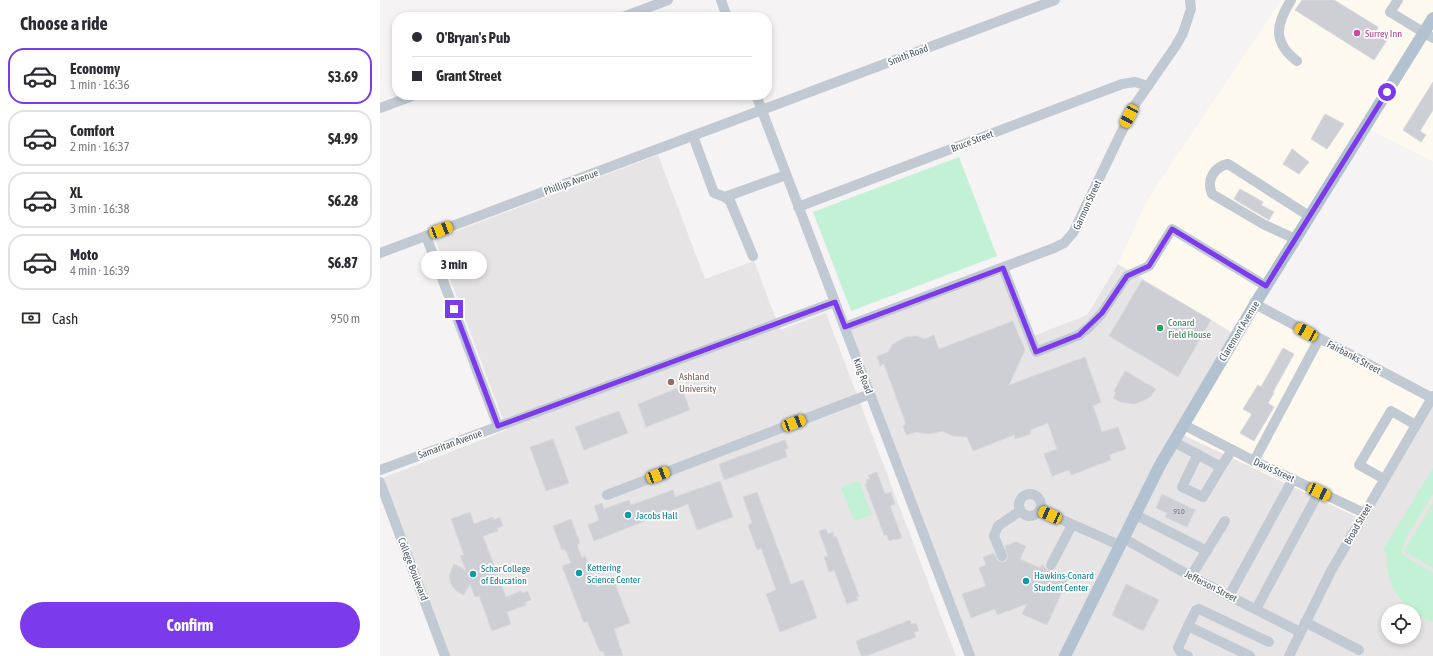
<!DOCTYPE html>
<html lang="en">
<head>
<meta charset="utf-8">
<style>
  :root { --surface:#fff; --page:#f7f7f7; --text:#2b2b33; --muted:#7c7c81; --line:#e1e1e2; --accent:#7c3aed }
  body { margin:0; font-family:"Asap Condensed",sans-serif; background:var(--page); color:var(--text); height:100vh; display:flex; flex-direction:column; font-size:15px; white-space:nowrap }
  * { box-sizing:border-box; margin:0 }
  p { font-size:13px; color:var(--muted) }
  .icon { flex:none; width:22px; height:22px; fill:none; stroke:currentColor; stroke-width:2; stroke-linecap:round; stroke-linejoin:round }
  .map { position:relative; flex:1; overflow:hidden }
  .details { display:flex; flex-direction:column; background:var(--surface); width:380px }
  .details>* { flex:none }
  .top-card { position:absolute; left:12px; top:12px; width:380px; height:88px; border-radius:16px; box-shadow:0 2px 6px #0003; display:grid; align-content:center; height:88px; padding:0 20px; background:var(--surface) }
  .controls { position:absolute; left:1001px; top:604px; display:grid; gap:8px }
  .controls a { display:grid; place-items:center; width:40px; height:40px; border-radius:50%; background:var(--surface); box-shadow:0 2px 6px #0003; font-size:20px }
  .end { position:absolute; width:18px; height:18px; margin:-9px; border:5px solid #7c3aed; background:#fff; box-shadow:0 0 0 2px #fff }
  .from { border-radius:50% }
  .bubble { position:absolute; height:28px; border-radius:14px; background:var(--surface); box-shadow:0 2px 6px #0003; font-size:13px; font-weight:700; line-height:28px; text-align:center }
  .car { position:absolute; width:12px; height:24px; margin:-12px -6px; border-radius:5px; box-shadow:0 0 3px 1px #0007; background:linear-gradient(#f5c518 24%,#345 0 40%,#f5c518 0 76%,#345 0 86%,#f5c518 0) }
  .top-card b { display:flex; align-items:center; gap:14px; height:38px; font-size:15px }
  .top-card b+b { border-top:1px solid var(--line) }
  .top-card i { width:10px; height:10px; background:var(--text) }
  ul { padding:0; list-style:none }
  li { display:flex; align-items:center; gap:12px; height:56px; margin:0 8px 6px; padding:0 12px; border:2px solid var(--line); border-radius:16px }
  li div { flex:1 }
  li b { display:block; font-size:15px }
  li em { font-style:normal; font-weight:700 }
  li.active { border-color:var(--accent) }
  li>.icon { width:36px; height:36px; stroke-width:1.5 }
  h2 { padding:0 20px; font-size:18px; line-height:48px }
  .pay { display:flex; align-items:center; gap:10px; height:44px; padding:0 20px; font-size:15px }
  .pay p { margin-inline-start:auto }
  .primary-button { display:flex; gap:8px; margin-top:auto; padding:8px 20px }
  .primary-button a { flex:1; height:46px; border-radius:24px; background:var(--accent); color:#fff; font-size:16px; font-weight:700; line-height:46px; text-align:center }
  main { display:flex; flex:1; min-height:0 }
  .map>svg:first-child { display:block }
</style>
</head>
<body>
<main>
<section class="details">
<h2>Choose a ride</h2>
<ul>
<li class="active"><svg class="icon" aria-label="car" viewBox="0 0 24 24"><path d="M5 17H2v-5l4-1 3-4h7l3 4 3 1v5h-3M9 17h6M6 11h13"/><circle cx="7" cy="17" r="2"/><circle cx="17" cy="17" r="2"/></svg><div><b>Economy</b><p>1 min · 16:36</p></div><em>$3.69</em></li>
<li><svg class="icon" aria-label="car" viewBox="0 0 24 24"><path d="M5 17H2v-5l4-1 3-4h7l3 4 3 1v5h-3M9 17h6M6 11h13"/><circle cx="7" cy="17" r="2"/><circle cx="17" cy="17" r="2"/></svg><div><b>Comfort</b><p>2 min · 16:37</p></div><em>$4.99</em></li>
<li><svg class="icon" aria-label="car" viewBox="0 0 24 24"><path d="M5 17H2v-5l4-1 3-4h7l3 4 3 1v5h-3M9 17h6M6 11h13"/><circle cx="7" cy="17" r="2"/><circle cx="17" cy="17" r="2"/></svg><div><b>XL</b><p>3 min · 16:38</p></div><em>$6.28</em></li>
<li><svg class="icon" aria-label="car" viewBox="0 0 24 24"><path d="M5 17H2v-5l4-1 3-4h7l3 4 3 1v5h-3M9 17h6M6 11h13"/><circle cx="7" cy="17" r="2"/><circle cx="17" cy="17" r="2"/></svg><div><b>Moto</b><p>4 min · 16:39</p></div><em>$6.87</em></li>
</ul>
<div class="pay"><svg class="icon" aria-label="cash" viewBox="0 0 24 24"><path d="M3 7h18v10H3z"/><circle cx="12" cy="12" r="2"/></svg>Cash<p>950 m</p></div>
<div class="primary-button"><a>Confirm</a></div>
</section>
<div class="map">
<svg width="1053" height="656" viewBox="0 0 1053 656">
  <rect width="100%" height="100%" fill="#f5f3f3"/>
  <!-- commercial -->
  <path fill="#fdf9ef" d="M901,0h152v20l-5,8 5,3v131l-66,-34 -106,173 172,95 -72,123 -182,-86 57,-98 -118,-71 29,-64z"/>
  <!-- education -->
  <g fill="#e6e4e5" fill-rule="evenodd">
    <path d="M278,155l47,124 49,-18 26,69 46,-17 130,343h-509l-67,-177 127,-49 -72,-191z"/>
    <path d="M738,264l118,71 -57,98 182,86 72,-120v257h-460l-122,-327 152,-61 28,69 56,-22zM1008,611h26v26h-26z"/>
  </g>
  <!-- green -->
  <g fill="#c3f1d5">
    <path d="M579,157l38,99 -146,55 -38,-99z"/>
    <path d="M1053,468v26l-26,42 -6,18 32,19v49c-29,-10 -49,-36 -46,-69l-4,-3z"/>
    <path d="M479,481l13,34 -18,6 -13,-34z"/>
    <path d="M1053,503v65l-29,-17z"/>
  </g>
  <!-- building -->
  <g fill="#cdcfd5" stroke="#d7d9de">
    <path d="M922,0h32l44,27 -1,3 12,7 -15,23 -79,-50z"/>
    <path d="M1053,82v28l-13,21 6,4 -5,7 -18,-12z"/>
    <path d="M945,114l19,10 -17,25 -16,-10z"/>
    <path d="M912,149l17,13 -10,12 -16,-10z"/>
    <path d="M860,189l23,13 -2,3 13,7 -5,8 -35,-21z"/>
    <path d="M762,280l69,40 -33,57 -69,-41z"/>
    <path d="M633,321l12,29 -16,35 76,-28 16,45 -8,4 9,26 16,-5 8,22 -17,6 2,5 -40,15 -2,-5 -17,6 -8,-22 13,-5 -9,-26 -18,7 1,4 -16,5 -1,-4 -41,16 -6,-14 -14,-1 -11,-5 -13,3 -13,-2 -10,3 -3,-9 3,-2 -22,-60 -4,2 -3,-10 11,-4 5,-8 13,-7 10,-1 9,3 9,-4 5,14z"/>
    <path d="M903,348l11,6 -21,38 1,1 -6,10 6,4 -20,34 -14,-8 12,-19 -9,-5 15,-24 3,2z"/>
    <path d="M745,371l31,18 -5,7 -6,4 -11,4 -14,-2 -7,-4 3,-5 -2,-2z"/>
    <path d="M301,387l9,23 -44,17 -8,-23z"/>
    <path d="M239,411l9,22 -44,17 -9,-23z"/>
    <path d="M173,439l16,44 -23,8 -16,-44z"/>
    <path d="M405,440l3,8 -3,2 2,7 -63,23 -5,-16z"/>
    <path d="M497,472l8,22 6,-2 4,12 -5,2 12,32 -7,2v-1l-6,2 -2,-6h-3l-19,-51 2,-1 -1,-3 4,-1 -2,-4z"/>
    <path d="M340,481l13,36 -36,13 -9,-26 -94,37 -6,-16 11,-5 -5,-14 8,-3 2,6 25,-9 2,5 42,-15 2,7z"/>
    <path d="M377,492l34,92 12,-4 14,38 -37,14 -14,-38 10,-4 -15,-42 -4,2 -9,-25 4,-2 -9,-26z"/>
    <path d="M782,494l33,16 -8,17 -22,-10 2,-4 -11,-5z"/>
    <path d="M90,512l4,12 19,-7 1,3 6,-3 3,9 -6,2 1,3 -15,5 23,61 15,-6 1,2 6,-2 3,9 -6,2 1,3 -19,7 4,12 -19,7 -13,-35 -4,1 -5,-13 -6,11 -8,-4 -5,-7 -2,-8 5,-12 12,6 -6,-14 4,-1 -13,-36z"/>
    <path d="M191,519l9,24 -3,2 5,13 3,-2 12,31 17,-6 16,42 -16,6 9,27h-18l-2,-5 -3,1 -13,-31 -3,2 -22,-57 9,-3 -6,-14 -3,1 -9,-24z"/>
    <path d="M446,529l2,5 5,-2 1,5 2,-1 23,60 -3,1 2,3 -11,4 -13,-34 -5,2 -5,-15 4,-1 -9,-25z"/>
    <path d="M636,542l10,4 -6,13 20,9 2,-4 6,7 7,-1 14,6 -22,49 -25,-11 5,-10 -30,11 -2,-6 -24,9 -9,-24 24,-8 -7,-18 7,-3 -3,-8 11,-4 4,8 7,1 3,-5 -3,-11z"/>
    <path d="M746,584l33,16 -16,31 -31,-16z"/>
    <path d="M530,620l1,4 5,-1 3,8 -5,1 2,5 -50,19h-5l-5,-15z"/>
  </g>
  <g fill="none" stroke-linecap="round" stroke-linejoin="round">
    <!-- minor -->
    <g stroke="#c1cad2" stroke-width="10">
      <path d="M341,0l6,17"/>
      <path d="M911,0c-15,24 -19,42 6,61"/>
      <path d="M1018,0l-8,12 43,26"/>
      <path d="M243,17l45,-17"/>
      <path d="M376,95l214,561"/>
      <path d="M0,108l35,-13"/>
      <path d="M313,136l21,57 11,4 5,4 23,55"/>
      <path d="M345,197l61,-22"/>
      <path d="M418,207l324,-123 13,-2 13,4"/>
      <path d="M46,236l72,190"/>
      <path d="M915,239l-32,-15 -51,-30c-6,-14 2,-27 16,-30l81,52"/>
      <path d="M0,253l675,-253"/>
      <path d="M623,268l33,84 43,-17 10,-8 13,-14 25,-37 22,-10 23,-37 94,57"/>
      <path d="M875,304l177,94"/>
      <path d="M465,327l209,-79 10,-5 9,-10 61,-127 41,-59 8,-14 8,-24 -1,-9"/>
      <path d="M804,425l70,36 110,52"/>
      <path d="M794,442l47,25 11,-17"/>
      <path d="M818,454l-16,33 21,10 18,-30"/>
      <path d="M874,461l65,-122"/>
      <path d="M0,470l455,-168"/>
      <path d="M1004,479l-25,-14 32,-54 25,14"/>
      <path d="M0,482l65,174"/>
      <circle cx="650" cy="505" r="11"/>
      <path d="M227,495l263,-101"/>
      <path d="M660,510l79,35"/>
      <path d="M754,514l73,37"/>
      <path d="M743,538l69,39 108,55"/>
      <path d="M622,556l-8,-20 4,-10 22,-15"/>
      <path d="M671,565l21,-40"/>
      <path d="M811,576l34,-55"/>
      <path d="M849,596l64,-117"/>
      <path d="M876,609l63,-117"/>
      <path d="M925,622l54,28"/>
      <path d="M808,656l-7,-3 -3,-5 10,-22"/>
      <path d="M870,656l-62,-30 8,-16 3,-1 70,33"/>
      <path d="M909,656l42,-85 102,-175"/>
    </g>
    <!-- major -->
    <path stroke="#b3c2d1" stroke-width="12" d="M685,656l95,-191 95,-161 178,-286"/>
  </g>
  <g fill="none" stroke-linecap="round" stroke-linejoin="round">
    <!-- route -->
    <path stroke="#7c3aed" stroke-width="5" d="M74,309l44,117 337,-124 10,25 158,-59 33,84 43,-17 23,-22 25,-37 22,-10 23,-37 94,57 121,-194"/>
  </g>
  <!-- markers -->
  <circle fill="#d1479c" stroke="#fff" stroke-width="1.5" cx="977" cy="33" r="4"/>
  <circle fill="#2e9e5b" stroke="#fff" stroke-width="1.5" cx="780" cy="328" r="4"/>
  <circle fill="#8d6e63" stroke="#fff" stroke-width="1.5" cx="291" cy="382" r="4"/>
  <g fill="#0f9aa8" stroke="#fff" stroke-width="1.5">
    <circle cx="248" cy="515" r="4"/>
    <circle cx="199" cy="573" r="4"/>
    <circle cx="93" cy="574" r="4"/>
    <circle cx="646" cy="581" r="4"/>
  </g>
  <g text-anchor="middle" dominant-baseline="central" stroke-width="3.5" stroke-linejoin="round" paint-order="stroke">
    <!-- number labels -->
    <g font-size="8" fill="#6b747e">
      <text x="799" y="511">910</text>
    </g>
    <!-- hotel labels -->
    <g font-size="10" fill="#b23c85" stroke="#fff" text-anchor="start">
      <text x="985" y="33">Surrey Inn</text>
    </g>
    <!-- street labels -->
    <g font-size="10" fill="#4a5661" stroke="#fff">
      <text transform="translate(528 55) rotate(-21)">Smith Road</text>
      <text transform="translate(592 141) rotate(-21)">Bruce Street</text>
      <text transform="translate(191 182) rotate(-20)">Phillips Avenue</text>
      <text transform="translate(707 205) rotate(-65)">Garmon Street</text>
      <text transform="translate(859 331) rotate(-59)">Claremont Avenue</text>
      <text transform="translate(974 357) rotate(28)">Fairbanks Street</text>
      <text transform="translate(483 376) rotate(69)">King Road</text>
      <text transform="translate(70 444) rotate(-20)">Samaritan Avenue</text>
      <text transform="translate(894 470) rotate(25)">Davis Street</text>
      <text transform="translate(978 524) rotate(-60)">Broad Street</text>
      <text transform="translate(33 569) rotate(69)">College Boulevard</text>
      <text transform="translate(831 586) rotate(27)">Jefferson Street</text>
    </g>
    <!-- leisure labels -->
    <g font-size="10" fill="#27864d" stroke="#fff" text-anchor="start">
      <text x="788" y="322">Conard<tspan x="788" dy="12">Field House</tspan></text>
    </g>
    <!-- education labels -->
    <g font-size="10" fill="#785e54" stroke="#fff" text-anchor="start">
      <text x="299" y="376">Ashland<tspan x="299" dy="12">University</tspan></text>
    </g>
    <!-- culture labels -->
    <g font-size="10" fill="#0d838f" stroke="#fff" text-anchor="start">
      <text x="256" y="515">Jacobs Hall</text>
      <text x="207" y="567">Kettering<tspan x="207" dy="12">Science Center</tspan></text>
      <text x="101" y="568">Schar College<tspan x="101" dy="12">of Education</tspan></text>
      <text x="654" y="575">Hawkins-Conard<tspan x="654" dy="12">Student Center</tspan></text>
    </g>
  </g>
</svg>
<div class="controls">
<a><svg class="icon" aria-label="locate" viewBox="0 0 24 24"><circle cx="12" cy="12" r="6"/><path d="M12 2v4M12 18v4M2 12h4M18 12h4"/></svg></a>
</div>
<i class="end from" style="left:1007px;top:92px"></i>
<i class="end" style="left:74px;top:309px"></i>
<div class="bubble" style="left:41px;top:251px;width:66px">3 min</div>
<i class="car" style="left:749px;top:116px;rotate:208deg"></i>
<i class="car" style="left:61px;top:230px;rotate:69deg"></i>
<i class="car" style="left:926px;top:332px;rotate:299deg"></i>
<i class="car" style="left:414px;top:423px;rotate:69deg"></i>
<i class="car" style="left:278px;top:475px;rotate:69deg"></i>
<i class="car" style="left:939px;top:492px;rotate:115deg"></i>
<i class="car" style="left:670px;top:515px;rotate:294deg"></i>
<div class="top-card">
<b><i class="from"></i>O'Bryan's Pub</b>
<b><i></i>Grant Street</b>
</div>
</div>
</main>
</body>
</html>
